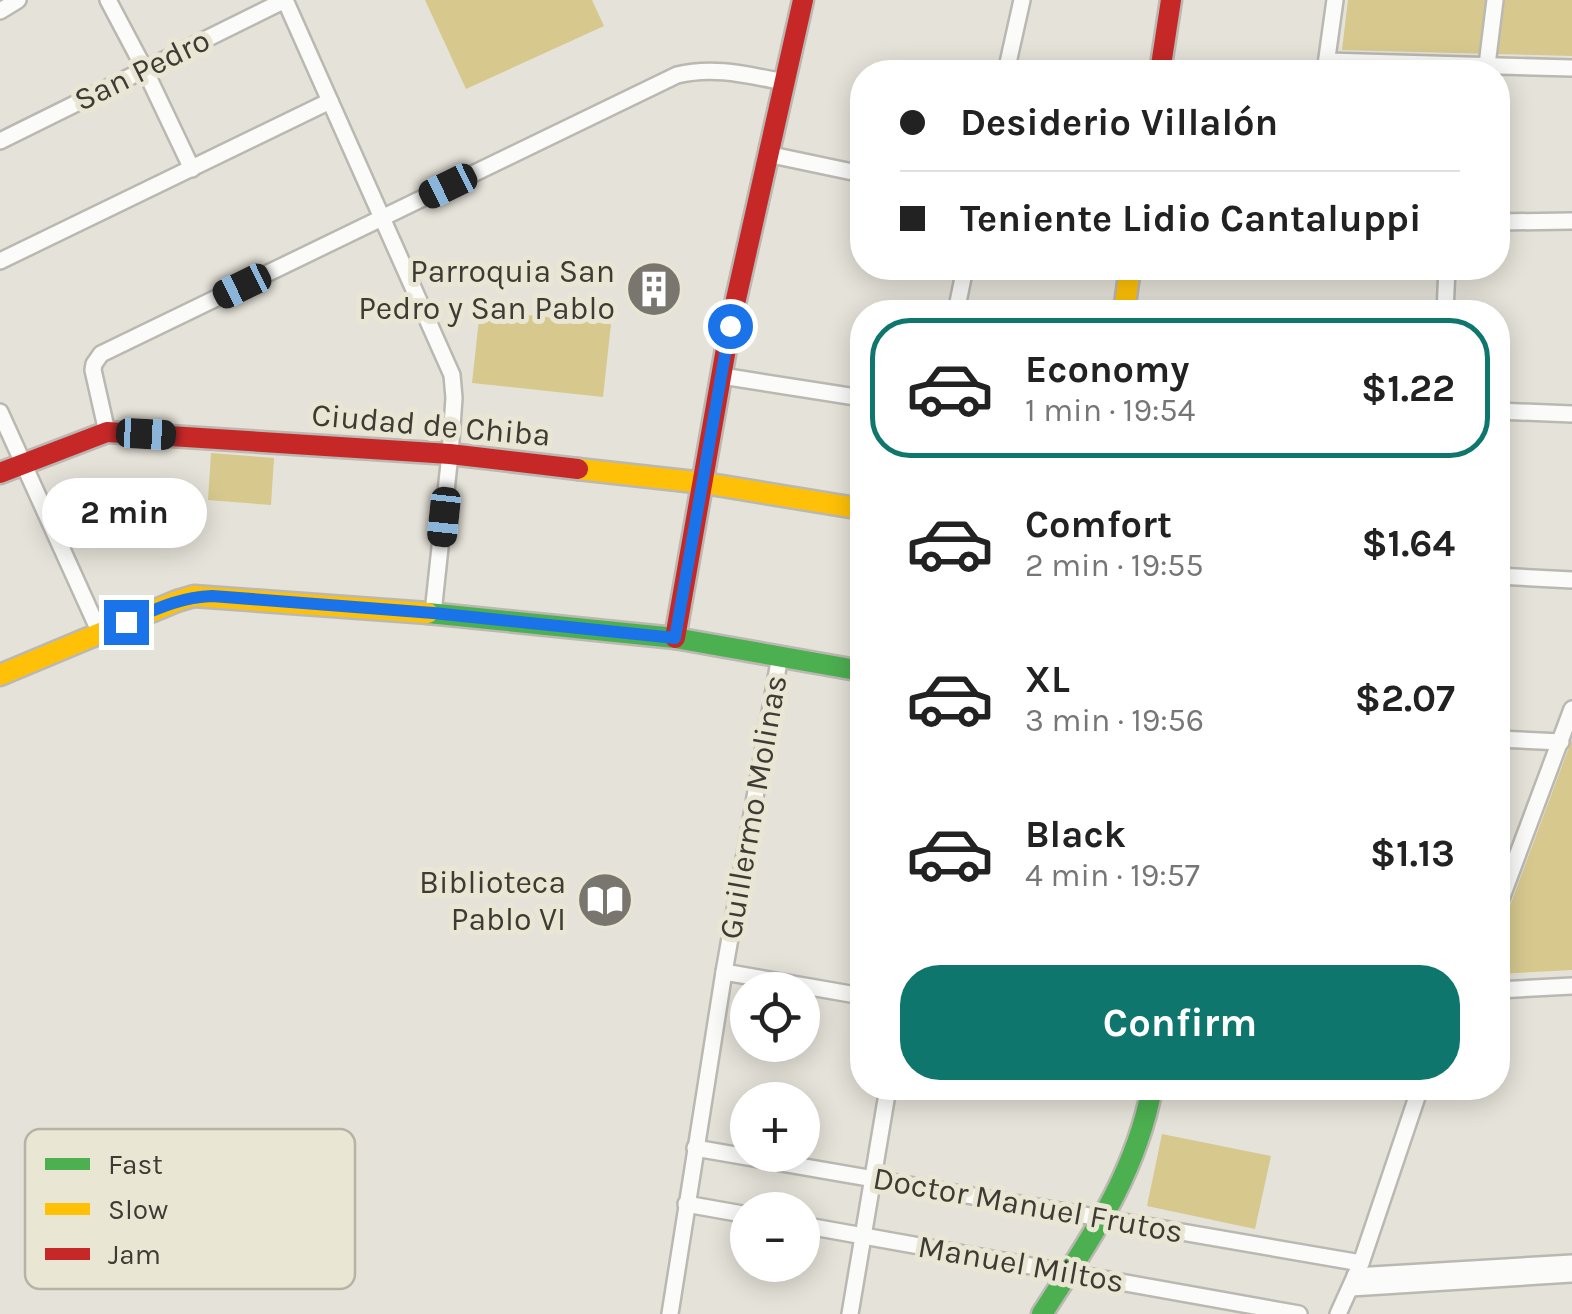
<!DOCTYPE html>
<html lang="en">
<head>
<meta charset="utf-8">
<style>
  :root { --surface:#fff; --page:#f6f6f6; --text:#222; --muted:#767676; --line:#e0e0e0; --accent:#0f766e }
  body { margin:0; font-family:Karla,sans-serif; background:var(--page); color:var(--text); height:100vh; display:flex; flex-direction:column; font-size:38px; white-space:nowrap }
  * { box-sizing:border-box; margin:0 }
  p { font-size:32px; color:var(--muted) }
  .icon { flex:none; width:55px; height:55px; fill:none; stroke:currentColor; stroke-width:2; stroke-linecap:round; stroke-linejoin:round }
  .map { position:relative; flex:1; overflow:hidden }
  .side { position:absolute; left:850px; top:300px; width:660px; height:800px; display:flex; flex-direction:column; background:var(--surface); border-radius:40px; box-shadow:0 5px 25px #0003 }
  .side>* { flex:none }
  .banner { position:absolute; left:850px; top:60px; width:660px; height:220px; border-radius:40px; box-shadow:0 5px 25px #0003; display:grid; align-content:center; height:220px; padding:0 50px; background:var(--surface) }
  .tools { position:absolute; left:730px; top:972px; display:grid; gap:20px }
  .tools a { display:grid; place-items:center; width:90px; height:90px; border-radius:50%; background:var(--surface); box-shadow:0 5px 25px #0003; font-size:50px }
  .end { position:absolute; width:45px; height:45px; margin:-22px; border:12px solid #1a73e8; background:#fff; box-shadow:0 0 0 5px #fff }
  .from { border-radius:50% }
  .bubble { position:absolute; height:70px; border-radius:35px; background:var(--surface); box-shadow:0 5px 25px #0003; font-size:32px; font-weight:700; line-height:70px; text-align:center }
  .car { position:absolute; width:30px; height:60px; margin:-30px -15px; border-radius:12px; box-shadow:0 0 8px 2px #0007; background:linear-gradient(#222 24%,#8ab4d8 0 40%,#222 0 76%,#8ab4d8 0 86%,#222 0) }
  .banner b { display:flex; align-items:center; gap:35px; height:95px; font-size:38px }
  .banner b+b { border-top:2px solid var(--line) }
  .banner i { width:25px; height:25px; background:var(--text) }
  ul { padding:18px 0 0; list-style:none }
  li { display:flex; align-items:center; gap:30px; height:140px; margin:0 20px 15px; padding:0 30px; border:5px solid transparent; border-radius:40px }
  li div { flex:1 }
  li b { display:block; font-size:38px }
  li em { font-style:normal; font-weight:700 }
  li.on { border-color:var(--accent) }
  li>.icon { width:90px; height:90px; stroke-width:1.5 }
  .button { display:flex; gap:20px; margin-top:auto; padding:20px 50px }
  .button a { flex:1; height:115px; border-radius:40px; background:var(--accent); color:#fff; font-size:40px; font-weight:700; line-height:115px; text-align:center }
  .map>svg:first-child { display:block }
</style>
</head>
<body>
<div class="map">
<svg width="1572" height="1314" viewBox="0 0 1572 1314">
  <rect width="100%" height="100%" fill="#e5e2d9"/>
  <!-- green -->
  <g fill="#d7c98e">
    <path d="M425,0h167l12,26 -138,63z"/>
    <path d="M1348,0h224v56l-230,-6z"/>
    <path d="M480,310l131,14 -8,73 -131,-14z"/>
    <path d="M211,453l63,5 -3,47 -63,-5z"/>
    <path d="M1572,739v231l-74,4v-36z"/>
    <path d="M1162,1134l109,22 -16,73 -108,-23z"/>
  </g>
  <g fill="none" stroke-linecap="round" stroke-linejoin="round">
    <!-- street casing -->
    <g stroke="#bab8b1" stroke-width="20">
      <g id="street">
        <path d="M108,0l36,68 48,101"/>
        <path d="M285,0l167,375 2,23 -4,56 -17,159"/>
        <path d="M0,11l18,-11"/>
        <path d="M1327,61l245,7"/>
        <path d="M1487,65l8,-65"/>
        <path d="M1006,72l16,-72"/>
        <path d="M1325,72l10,-72"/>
        <path d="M0,141l285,-141"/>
        <path d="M767,154l95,20"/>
        <path d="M1498,222l74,-1"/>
        <path d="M0,261l330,-160"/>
        <path d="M956,312l9,-44"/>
        <path d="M1445,312l2,-44"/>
        <path d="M722,376l140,22"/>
        <path d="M1498,411l74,3"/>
        <path d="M0,412l100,221"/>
        <path d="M107,432l-14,-62 1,-6 7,-10 576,-279c37,-9 70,0 107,7"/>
        <path d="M1498,576l74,4"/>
        <path d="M1498,739l63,3"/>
        <path d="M1498,907l74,-198"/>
        <path d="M724,972l138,24"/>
        <path d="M1498,990l74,-4"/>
        <path d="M695,1148l666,115"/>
        <path d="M686,1204l62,11"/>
        <path d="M802,1225l497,89"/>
        <path d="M1355,1276l217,-13"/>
        <path d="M1351,1288l221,-14"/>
        <path d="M670,1314l54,-342 56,-316"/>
        <path d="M850,1314l38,-226"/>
        <path d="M1338,1314l23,-51 59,-175"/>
      </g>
    </g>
    <!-- fast casing -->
    <g stroke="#bab8b1" stroke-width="25">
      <g id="fast">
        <path d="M428,613l247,25 187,33"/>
        <path d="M1042,1314c48,-75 93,-137 110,-226"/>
      </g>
    </g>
    <!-- slow casing -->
    <g stroke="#bab8b1" stroke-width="25">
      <g id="slow">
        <path d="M1124,312l6,-44"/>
        <path d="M578,469l126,14 158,26"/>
        <path d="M0,675l177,-74 17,-5 234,17"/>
      </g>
    </g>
    <!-- jam casing -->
    <g stroke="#bab8b1" stroke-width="25">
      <g id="jam">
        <path d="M1160,72l11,-72"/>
        <path d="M0,473l107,-41 343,22 128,15"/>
        <path d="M675,638l55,-312 73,-326"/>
      </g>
    </g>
    <!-- street -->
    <use href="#street" stroke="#fbfbf9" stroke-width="15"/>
    <!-- fast -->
    <use href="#fast" stroke="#4caf50" stroke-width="20"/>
    <!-- slow -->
    <use href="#slow" stroke="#ffc107" stroke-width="20"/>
    <!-- jam -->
    <use href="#jam" stroke="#c62828" stroke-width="20"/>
  </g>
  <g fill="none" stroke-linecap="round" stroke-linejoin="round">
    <!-- route -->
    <path stroke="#1a73e8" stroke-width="12" d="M126,622c28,-12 54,-25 86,-26l221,17 242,25 55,-312"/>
  </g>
  <!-- icons -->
  <defs>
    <g id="building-disc" transform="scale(2.875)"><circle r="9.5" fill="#78766e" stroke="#eae6d4"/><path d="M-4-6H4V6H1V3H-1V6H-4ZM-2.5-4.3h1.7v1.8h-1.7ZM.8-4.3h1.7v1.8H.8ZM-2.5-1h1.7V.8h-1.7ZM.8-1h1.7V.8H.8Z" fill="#fff"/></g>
    <g id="library-disc" transform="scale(2.875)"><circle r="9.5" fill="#78766e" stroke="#eae6d4"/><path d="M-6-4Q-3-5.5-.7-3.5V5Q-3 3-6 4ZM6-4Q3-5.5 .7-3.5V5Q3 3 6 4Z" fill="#fff"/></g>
  </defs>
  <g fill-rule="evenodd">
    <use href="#building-disc" x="654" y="289"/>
    <use href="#library-disc" x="605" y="900"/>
  </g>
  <g text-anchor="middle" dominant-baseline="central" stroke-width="10" stroke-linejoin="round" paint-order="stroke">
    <!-- street labels -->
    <g font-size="32" fill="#3d3c34" stroke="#eae6d4">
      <text transform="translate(142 70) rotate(-26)">San Pedro</text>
      <text transform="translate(431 425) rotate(5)">Ciudad de Chiba</text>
      <text transform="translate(753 807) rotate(-80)">Guillermo Molinas</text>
      <text transform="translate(1028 1205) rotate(10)">Doctor Manuel Frutos</text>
      <text transform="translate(1021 1264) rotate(10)">Manuel Miltos</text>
    </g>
    <!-- poi labels -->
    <g font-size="32" fill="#3d3c34" stroke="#eae6d4" text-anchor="end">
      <text x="615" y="271">Parroquia San<tspan x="615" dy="37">Pedro y San Pablo</tspan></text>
      <text x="566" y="882">Biblioteca<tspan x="566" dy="37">Pablo VI</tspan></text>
    </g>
  </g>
  <!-- legend -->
  <rect x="25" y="1129" width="330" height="160" rx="15" fill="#eae6d4" stroke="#b6b3a4" stroke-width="2.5"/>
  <rect x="45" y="1158" width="45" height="12" fill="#4caf50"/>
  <rect x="45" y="1203" width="45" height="12" fill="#ffc107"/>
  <rect x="45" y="1248" width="45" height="12" fill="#c62828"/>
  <g font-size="28" fill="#3d3c34">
    <text x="108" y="1174">Fast</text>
    <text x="108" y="1219">Slow</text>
    <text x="108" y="1264">Jam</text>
  </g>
</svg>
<div class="tools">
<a><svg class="icon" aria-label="locate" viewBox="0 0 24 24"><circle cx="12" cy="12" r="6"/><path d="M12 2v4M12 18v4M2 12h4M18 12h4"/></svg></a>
<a>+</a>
<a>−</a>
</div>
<i class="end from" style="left:730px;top:326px"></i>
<i class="end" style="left:126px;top:622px"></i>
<div class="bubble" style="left:42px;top:478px;width:165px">2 min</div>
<i class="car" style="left:448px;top:186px;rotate:244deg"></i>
<i class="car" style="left:242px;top:286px;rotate:244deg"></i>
<i class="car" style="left:146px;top:434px;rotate:93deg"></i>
<i class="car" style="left:444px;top:517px;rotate:186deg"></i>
<div class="banner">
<b><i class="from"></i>Desiderio Villalón</b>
<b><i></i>Teniente Lidio Cantaluppi</b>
</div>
<section class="side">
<ul>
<li class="on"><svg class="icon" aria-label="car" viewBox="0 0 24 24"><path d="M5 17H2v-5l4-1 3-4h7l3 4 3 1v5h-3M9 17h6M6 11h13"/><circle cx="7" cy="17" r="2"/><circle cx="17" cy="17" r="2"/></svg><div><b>Economy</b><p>1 min · 19:54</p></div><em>$1.22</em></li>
<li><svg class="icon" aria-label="car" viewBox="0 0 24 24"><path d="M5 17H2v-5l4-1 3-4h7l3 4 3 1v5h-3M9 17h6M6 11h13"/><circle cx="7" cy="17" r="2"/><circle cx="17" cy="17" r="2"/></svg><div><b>Comfort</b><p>2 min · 19:55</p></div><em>$1.64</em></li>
<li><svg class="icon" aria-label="car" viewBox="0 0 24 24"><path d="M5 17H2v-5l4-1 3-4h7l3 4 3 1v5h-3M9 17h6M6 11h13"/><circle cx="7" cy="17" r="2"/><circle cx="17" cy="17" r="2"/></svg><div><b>XL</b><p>3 min · 19:56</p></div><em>$2.07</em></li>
<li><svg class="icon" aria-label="car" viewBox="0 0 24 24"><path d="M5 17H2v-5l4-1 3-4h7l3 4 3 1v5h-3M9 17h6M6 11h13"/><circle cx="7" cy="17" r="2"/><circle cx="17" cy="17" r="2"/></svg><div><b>Black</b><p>4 min · 19:57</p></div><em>$1.13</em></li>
</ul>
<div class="button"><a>Confirm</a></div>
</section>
</div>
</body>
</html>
